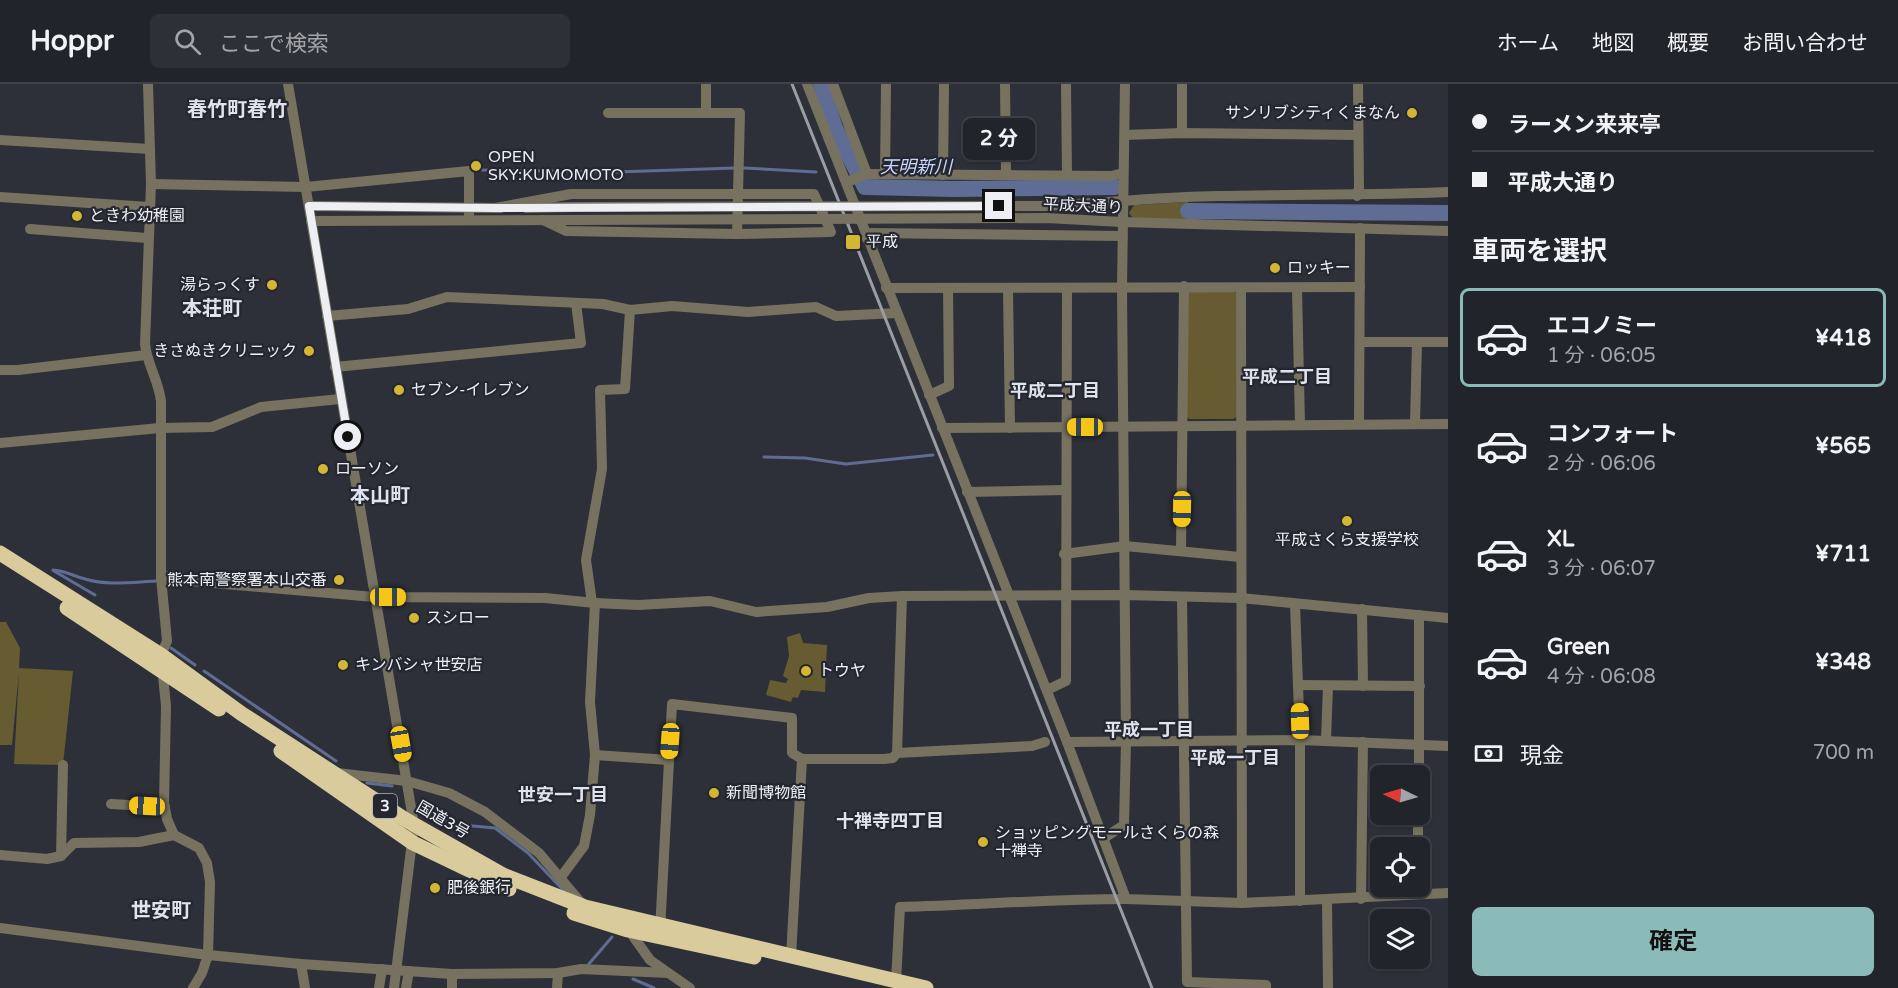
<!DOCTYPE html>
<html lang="ja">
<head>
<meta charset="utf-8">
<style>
  :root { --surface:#22242b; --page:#2e3037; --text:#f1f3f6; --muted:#a2a4a9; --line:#3f4147; --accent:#8bbbb9 }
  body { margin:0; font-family:"Varela Round","Noto Sans JP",sans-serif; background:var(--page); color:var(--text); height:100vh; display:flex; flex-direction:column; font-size:22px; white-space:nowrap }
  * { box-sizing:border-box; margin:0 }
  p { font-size:20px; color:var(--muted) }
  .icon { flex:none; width:33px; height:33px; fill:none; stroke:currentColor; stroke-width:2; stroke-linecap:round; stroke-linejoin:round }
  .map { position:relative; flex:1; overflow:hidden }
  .drawer { display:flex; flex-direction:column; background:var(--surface); width:450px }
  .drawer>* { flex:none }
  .banner { display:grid; align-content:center; height:132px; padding:0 24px; background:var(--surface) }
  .needle { width:39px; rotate:275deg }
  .controls { position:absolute; left:1370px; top:681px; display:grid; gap:12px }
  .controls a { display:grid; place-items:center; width:60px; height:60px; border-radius:9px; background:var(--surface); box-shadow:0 2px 4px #0004,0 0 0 2px var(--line); font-size:30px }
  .end { position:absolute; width:27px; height:27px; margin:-14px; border:8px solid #edeff4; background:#111; box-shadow:0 0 0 3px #111 }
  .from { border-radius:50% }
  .bubble { position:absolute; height:42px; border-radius:9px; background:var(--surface); box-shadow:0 2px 4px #0004,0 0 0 2px var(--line); font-size:20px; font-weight:700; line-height:42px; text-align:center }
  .car { position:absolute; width:18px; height:36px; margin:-18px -9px; border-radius:8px; box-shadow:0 0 4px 2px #0007; background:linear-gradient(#f5c518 24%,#345 0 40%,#f5c518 0 76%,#345 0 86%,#f5c518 0) }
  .banner b { display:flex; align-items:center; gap:21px; height:57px; font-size:22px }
  .banner b+b { border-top:2px solid var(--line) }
  .banner i { width:15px; height:15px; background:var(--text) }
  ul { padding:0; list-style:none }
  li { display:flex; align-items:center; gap:18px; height:99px; margin:0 12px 9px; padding:0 12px; border:3px solid transparent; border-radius:9px }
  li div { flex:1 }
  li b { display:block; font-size:22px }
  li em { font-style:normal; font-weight:700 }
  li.selected { border-color:var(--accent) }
  li>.icon { width:54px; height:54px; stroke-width:1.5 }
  h2 { padding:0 24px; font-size:27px; line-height:72px }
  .pay { display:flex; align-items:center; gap:15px; height:66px; padding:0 24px; font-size:22px }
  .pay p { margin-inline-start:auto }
  .primary-button { display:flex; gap:12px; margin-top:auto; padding:12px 24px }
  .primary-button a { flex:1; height:69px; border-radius:9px; background:var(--accent); color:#111; font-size:24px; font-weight:700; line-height:69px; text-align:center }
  header { display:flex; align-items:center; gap:36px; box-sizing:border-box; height:84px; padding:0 30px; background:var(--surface); border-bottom:2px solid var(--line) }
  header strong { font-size:28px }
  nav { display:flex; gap:33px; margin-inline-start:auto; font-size:21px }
  .search { width:420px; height:54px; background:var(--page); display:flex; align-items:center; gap:15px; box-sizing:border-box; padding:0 21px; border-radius:9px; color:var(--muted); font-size:22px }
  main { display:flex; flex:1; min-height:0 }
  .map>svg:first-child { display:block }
</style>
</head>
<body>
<header>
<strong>Hoppr</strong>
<div class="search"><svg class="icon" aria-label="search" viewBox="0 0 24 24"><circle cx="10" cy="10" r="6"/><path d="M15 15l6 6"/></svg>ここで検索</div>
<nav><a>ホーム</a><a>地図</a><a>概要</a><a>お問い合わせ</a></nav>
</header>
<main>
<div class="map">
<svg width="1448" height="904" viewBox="0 0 1448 904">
  <rect width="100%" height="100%" fill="#2e3039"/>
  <!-- green -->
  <g fill="#665b31">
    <path d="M1188,118v19l-55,-3 -4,-5 5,-8z"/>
    <path d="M1190,206l43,1 3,2 1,124 -4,2h-44l-3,-3v-122z"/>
    <path d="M0,538h6l14,26 -1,20 54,3 -10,94 -49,-1 5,-92 -7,73h-12z"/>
    <path d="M800,549l3,10 24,2 -2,47 -24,-2 -3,8 -5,-1 -2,5 -25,-7 4,-15 16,3 2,-4 -5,-3 6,-20 -2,-19z"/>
  </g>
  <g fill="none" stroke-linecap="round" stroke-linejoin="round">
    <!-- stream -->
    <g stroke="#5f6c94" stroke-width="3">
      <path d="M744,84l72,4"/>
      <path d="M482,86l134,2 119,-4"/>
      <path d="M764,373l41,1 41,6 87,-9"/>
      <path d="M53,486c13,1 20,6 32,9 23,7 48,3 71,2"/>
      <path d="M54,487l41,24"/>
      <path d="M171,564l24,17"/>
      <path d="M204,587l132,90"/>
      <path d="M367,699l25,3"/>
      <path d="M424,723l27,17 44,4 33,25 37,39"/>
      <path d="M588,881l24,-28"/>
      <path d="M633,895l21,9"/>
    </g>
    <!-- river -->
    <g stroke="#5f6c94" stroke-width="16">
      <path d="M821,0l14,44 30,59 90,2 160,-2"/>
      <path d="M1188,127l260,2"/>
    </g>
    <!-- minor -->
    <g stroke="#77725f" stroke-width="10">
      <path d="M148,0l3,100 -6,160c2,21 13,34 16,57v176l6,64 -6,14 5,51 -2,97 3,16 7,16"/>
      <path d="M288,0l126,741 -20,163"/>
      <path d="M706,0v29h34l-3,121"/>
      <path d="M807,0l260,658 59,157 116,4 206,-10"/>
      <path d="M833,0l34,90"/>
      <path d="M1005,0l1,91"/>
      <path d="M1066,0l1,91"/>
      <path d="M1182,0v49"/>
      <path d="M608,29h98"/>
      <path d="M1125,51l57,-2 175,2"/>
      <path d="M0,56l150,9"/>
      <path d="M885,90l1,-90"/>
      <path d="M943,91l1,-91"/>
      <path d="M847,98l20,-8 244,2 12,-3"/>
      <path d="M151,100l155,3 163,-16v48"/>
      <path d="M1357,112l2,-8 -1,-104"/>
      <path d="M0,113l149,10"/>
      <path d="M1123,117c108,-9 217,-4 325,-9"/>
      <path d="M309,122l192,2"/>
      <path d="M495,124l76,-14h243l17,38 -94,2 -171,-3 -23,-11"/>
      <path d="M526,124l47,-1"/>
      <path d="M311,137l261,-1"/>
      <path d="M1122,138l326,9"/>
      <path d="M30,145l117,9"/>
      <path d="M867,155l4,-6 251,3"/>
      <path d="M886,204l474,-1"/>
      <path d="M1241,204l1,615"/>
      <path d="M1297,204l3,137"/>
      <path d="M1008,205l2,139"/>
      <path d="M327,232l81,-7 39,-12 156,7 27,6 42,-4 76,6 68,-5 20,9 61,-3"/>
      <path d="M1360,258h88"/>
      <path d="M335,283l246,-24 -5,-40"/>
      <path d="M0,286h18l128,-15"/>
      <path d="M929,311l20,-9 -1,-98"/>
      <path d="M1415,339l2,-80"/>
      <path d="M1359,340l1,-196"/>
      <path d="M942,344l506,-4"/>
      <path d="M0,359l160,-15 52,-1 49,-20 79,-8"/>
      <path d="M967,408l98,-2"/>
      <path d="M1181,467l3,-265"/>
      <path d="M1064,470l61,-8 115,11"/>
      <path d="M161,493l18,-1 12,5 183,16 171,1 50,5"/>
      <path d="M1182,513l5,385 79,3v3"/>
      <path d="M592,519l-6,-43 16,-91 -2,-79 25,-1 5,-79"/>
      <path d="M1295,520l5,136v161"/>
      <path d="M1362,525l1,77"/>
      <path d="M1419,531v161"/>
      <path d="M1298,601l122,1"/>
      <path d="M1047,606l19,-9 1,-393"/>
      <path d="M1326,656l2,-54"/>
      <path d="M1067,658l233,-2 148,6"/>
      <path d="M897,669l5,-157"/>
      <path d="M595,671l74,5"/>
      <path d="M337,689l70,8 42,12 36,19 54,41 43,51"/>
      <path d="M111,720l54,3"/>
      <path d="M1104,754l20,-13 2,-83 -4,-454 3,-204"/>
      <path d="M1418,764v-34"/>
      <path d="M0,771l47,4 14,-3 13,-13 65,-1 35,-7 25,13 8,15 3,19 -2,73 -6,18 -9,15"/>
      <path d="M61,772l2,-91"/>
      <path d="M561,793l23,-31 6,-31 5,-60 -5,-53 5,-99 43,2 72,-4 46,11 71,-5 42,-9 33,-2 224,-1 114,3 208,20"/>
      <path d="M1361,815l2,-157"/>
      <path d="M1327,817l1,87"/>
      <path d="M0,844l208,27 93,9 151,10 106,-1 23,-4 87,4"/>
      <path d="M628,845l22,31 40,28"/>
      <path d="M660,847l12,-227 120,14v35l10,6"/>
      <path d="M791,873l11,-198h82l9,-1 4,-5 135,-7 13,-4"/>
      <path d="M301,880l4,24"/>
      <path d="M896,897l4,-74c76,-2 151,-8 226,-8"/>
      <path d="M379,904l3,-19"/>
      <path d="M406,904l3,-17"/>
      <path d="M452,904v-14"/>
      <path d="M557,904l1,-15"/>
    </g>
    <!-- highway -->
    <g stroke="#d9cb9b" stroke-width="15">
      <path d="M0,469l161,102 81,59 164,106 97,55 82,32 341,81"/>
      <path d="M67,524l152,101"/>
      <path d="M281,667l132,92 96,46"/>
      <path d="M574,829l54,17 126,27"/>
    </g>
    <!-- rail -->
    <path stroke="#9b9da4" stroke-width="3" d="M792,0l360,904"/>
    <!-- minor-bridge -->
    <g stroke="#77725f" stroke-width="10">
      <path d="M573,123l472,-1 78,-5"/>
      <path d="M572,136l474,-2 76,4"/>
    </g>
  </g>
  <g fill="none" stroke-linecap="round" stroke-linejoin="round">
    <!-- route -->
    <path stroke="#edeff4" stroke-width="8" d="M348,353l-39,-231 186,2 504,-2"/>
  </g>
  <!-- markers -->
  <g fill="#d5b534" stroke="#24272f" stroke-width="2">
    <circle cx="1412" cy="29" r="6"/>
    <circle cx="476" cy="82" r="6"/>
    <circle cx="77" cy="132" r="6"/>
    <rect x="845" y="150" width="16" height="16" rx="3"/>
    <circle cx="1275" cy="184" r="6"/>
    <circle cx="272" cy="201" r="6"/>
    <circle cx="309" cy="267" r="6"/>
    <circle cx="399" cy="306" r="6"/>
    <circle cx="323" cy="385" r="6"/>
    <circle cx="1347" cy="437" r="6"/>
    <circle cx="339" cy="496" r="6"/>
    <circle cx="414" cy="534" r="6"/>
    <circle cx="343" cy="581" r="6"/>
    <circle cx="806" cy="587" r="6"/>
    <circle cx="714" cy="709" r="6"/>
    <circle cx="983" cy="758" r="6"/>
    <circle cx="435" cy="804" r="6"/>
  </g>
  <g text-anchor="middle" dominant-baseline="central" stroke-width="4.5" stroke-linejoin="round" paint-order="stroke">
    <!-- shield labels -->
    <rect fill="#24272f" stroke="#b1b3b9" stroke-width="1.5" x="373" y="710" width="24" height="24" rx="4.5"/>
    <g font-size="15" font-weight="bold" fill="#edeff4">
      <text x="385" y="722">3</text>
    </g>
    <!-- poi labels -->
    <g font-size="16" fill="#edeff4" stroke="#24272f" text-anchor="start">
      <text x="1400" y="29" text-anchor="end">サンリブシティくまなん</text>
      <text x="488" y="73">OPEN<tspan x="488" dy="18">SKY:KUMOMOTO</tspan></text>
      <text x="89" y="132">ときわ幼稚園</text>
      <text x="866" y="158">平成</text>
      <text x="1287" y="184">ロッキー</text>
      <text x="260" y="201" text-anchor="end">湯らっくす</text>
      <text x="297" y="267" text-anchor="end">きさぬきクリニック</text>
      <text x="411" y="306">セブン-イレブン</text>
      <text x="335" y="385">ローソン</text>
      <text x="1347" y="456" text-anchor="middle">平成さくら支援学校</text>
      <text x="327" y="496" text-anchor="end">熊本南警察署本山交番</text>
      <text x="426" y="534">スシロー</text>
      <text x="355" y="581">キンバシャ世安店</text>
      <text x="818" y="587">トウヤ</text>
      <text x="726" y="709">新聞博物館</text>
      <text x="995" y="749">ショッピングモールさくらの森<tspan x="995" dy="18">十禅寺</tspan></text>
      <text x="447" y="804">肥後銀行</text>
    </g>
    <!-- street labels -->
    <g font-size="16" fill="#edeff4" stroke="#24272f">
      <text transform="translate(1083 122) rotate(3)">平成大通り</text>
      <text transform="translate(443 736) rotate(30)">国道3号</text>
    </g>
    <!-- water labels -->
    <g font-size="18" font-style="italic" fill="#c8d6fe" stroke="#24272f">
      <text x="916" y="83">天明新川</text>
    </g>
    <!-- neighbourhood labels -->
    <g font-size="18" font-weight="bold" fill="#dfe3ed" stroke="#24272f">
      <text x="1287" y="293">平成二丁目</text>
      <text x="1055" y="307">平成二丁目</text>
      <text x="1149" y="646">平成一丁目</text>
      <text x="1235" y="674">平成一丁目</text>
      <text x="563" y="711">世安一丁目</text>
      <text x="890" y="737">十禅寺四丁目</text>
    </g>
    <!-- quarter labels -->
    <g font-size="20" font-weight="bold" fill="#dfe3ed" stroke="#24272f">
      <text x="237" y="26">春竹町春竹</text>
      <text x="212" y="225">本荘町</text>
      <text x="380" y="412">本山町</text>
      <text x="161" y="827">世安町</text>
    </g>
  </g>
</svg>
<div class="controls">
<a><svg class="needle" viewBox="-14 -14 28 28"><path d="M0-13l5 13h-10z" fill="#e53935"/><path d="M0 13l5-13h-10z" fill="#a2a4a9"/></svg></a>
<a><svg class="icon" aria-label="locate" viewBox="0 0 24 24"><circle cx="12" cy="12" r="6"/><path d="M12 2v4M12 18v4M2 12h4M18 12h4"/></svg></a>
<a><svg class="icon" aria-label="layers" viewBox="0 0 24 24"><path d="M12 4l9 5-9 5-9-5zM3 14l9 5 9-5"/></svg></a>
</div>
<i class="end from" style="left:348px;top:353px"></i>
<i class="end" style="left:999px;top:122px"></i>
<div class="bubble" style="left:963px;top:34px;width:72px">2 分</div>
<i class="car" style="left:1085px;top:343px;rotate:270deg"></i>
<i class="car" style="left:1182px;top:425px;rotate:181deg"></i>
<i class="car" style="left:388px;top:513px;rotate:90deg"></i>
<i class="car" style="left:1300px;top:637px;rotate:358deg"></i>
<i class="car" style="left:670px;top:657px;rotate:184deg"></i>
<i class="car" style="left:401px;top:660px;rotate:170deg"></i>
<i class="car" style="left:147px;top:722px;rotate:273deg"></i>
</div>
<section class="drawer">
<div class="banner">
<b><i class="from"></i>ラーメン来来亭</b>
<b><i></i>平成大通り</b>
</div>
<h2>車両を選択</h2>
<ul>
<li class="selected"><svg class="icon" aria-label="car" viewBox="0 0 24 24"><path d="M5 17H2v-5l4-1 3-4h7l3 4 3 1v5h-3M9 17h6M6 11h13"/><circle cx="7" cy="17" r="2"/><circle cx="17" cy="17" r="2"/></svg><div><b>エコノミー</b><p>1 分 · 06:05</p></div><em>¥418</em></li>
<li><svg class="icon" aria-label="car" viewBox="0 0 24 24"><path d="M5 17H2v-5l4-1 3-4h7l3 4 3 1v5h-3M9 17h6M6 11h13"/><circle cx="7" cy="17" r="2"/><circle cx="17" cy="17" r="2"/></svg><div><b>コンフォート</b><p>2 分 · 06:06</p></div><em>¥565</em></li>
<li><svg class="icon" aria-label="car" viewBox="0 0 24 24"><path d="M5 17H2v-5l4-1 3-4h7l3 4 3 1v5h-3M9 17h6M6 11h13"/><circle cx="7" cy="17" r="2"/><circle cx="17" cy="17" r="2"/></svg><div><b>XL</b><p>3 分 · 06:07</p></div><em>¥711</em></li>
<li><svg class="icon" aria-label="car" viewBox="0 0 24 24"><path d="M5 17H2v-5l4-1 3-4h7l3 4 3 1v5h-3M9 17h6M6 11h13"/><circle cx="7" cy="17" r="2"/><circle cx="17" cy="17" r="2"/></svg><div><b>Green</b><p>4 分 · 06:08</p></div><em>¥348</em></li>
</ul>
<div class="pay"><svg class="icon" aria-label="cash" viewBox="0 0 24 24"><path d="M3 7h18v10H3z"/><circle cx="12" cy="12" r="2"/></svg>現金<p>700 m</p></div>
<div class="primary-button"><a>確定</a></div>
</section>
</main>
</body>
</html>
